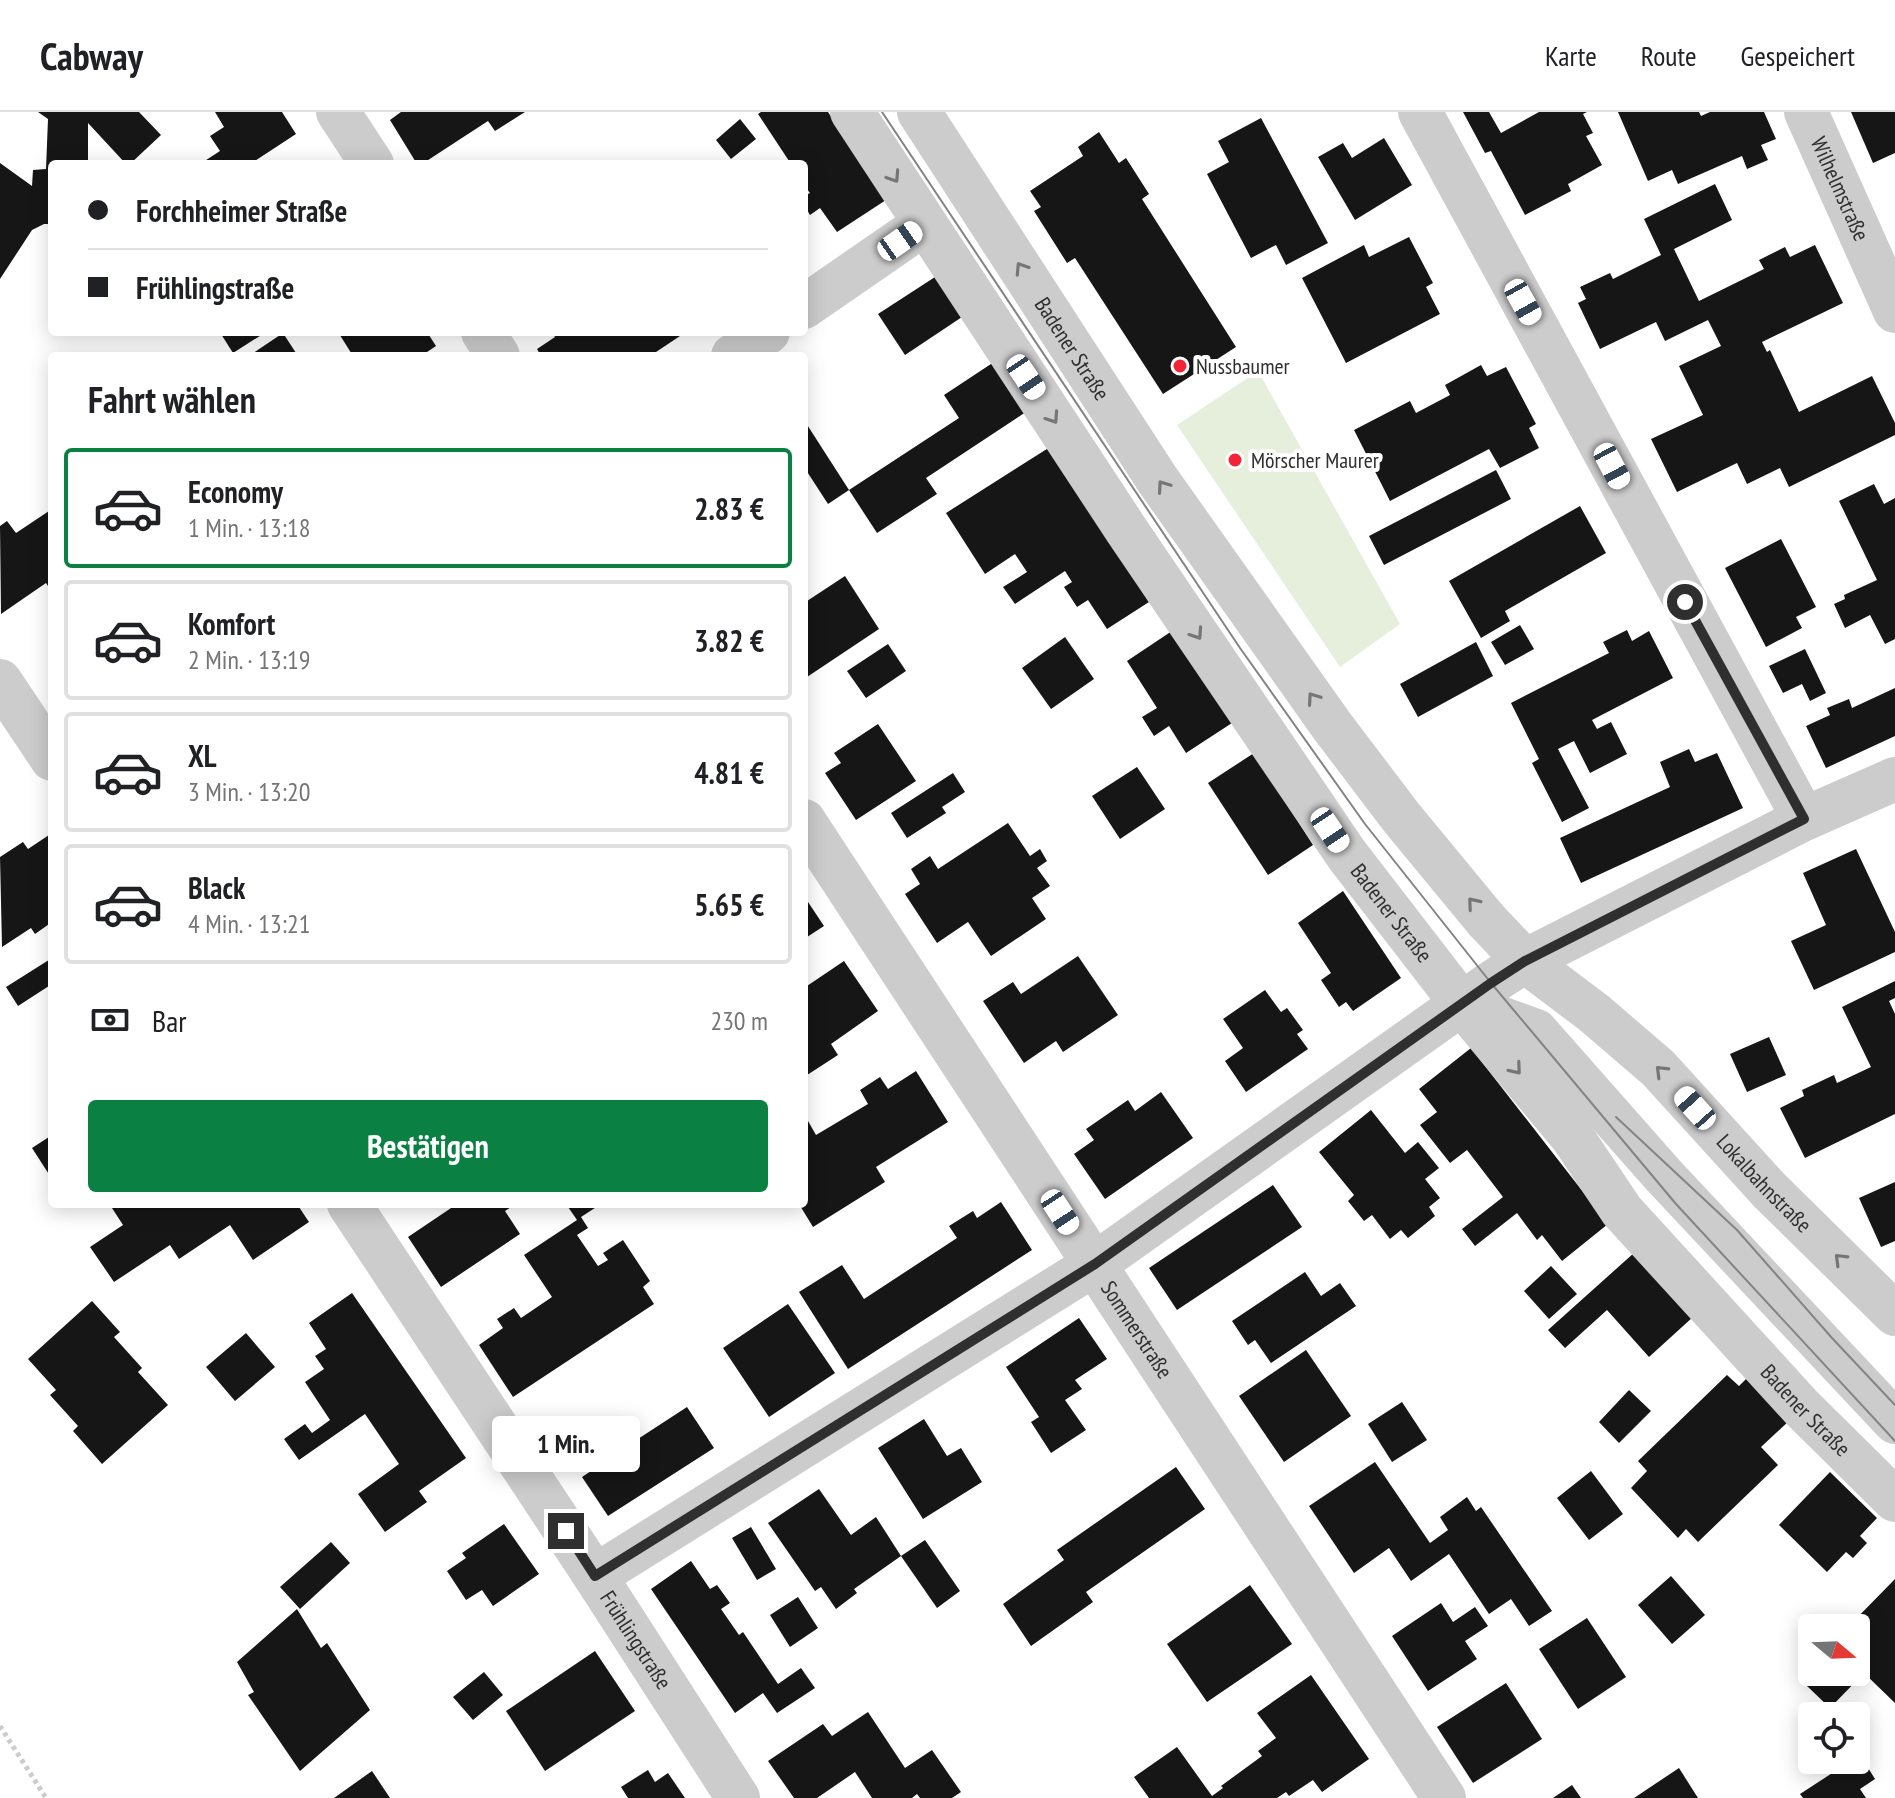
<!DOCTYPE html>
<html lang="de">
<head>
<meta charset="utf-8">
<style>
  :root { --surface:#fff; --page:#f6f6f6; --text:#202124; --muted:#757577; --line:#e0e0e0; --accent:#0b8043 }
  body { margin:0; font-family:"PT Sans Narrow",sans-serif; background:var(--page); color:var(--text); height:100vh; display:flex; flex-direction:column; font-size:30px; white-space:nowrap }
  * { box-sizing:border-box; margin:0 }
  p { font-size:26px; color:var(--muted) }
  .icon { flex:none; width:44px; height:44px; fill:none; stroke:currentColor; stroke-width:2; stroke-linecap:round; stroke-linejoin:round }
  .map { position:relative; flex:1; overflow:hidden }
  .details { position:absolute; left:48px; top:240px; width:760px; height:856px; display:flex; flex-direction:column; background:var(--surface); border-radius:8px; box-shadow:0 4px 20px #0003 }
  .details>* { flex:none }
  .guide { position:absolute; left:48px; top:48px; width:760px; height:176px; border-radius:8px; box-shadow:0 4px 20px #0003; display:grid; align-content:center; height:176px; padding:0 40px; background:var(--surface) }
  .needle { width:52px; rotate:109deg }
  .tools { position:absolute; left:1798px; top:1502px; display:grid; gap:16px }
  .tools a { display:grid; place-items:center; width:72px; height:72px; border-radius:8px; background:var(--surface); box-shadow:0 4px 20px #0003; font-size:40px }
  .end { position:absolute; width:36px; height:36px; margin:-18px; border:10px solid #2f2f2f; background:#fff; box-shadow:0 0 0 4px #fff }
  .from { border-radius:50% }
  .bubble { position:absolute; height:56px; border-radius:8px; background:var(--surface); box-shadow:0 4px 20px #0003; font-size:26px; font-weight:600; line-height:56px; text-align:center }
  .car { position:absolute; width:24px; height:48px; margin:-24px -12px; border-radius:10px; box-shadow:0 0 6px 2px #0007; background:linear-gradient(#fff 24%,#345 0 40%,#fff 0 76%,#345 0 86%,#fff 0) }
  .guide b { display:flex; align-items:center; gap:28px; height:76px; font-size:30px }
  .guide b+b { border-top:2px solid var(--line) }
  .guide i { width:20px; height:20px; background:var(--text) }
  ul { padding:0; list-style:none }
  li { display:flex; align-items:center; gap:24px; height:120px; margin:0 16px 12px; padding:0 24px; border:4px solid var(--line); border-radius:8px }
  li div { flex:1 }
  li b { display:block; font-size:30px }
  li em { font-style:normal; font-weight:600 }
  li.on { border-color:var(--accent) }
  li>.icon { width:72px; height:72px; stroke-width:1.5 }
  h2 { padding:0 40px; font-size:36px; line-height:96px }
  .pay { display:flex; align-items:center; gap:20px; height:88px; padding:0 40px; font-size:30px }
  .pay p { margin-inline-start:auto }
  .cta { display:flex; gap:16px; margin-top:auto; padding:16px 40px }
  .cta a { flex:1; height:92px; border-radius:8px; background:var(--accent); color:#fff; font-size:32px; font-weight:600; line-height:92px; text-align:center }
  header { display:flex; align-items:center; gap:48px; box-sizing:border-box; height:112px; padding:0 40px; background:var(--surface); border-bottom:2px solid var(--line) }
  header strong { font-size:38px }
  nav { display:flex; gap:44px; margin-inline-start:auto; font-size:28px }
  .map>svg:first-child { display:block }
</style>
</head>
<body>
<header>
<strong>Cabway</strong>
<nav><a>Karte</a><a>Route</a><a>Gespeichert</a></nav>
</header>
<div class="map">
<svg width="1895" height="1686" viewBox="0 0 1895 1686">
  <rect width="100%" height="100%" fill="#fff"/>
  <!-- green -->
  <path fill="#e6eedc" d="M1258,259l142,253 -60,43 -163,-242z"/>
  <!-- building -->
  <g fill="#161616">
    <path d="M38,0h101l22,23 -31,29h-4l-38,-41v41h-36v60h-8l-12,6 -32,49v-116l32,23 1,-16 13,-1 2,-50z"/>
    <path d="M215,0h67l14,22 -46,30h-50l20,-13 -10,-15 14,-9z"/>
    <path d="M401,0h124l-30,19 -7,-10 -66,43h-5l-27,-44z"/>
    <path d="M761,0h67l58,88 -49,32 -17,-24 -10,7 -6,-10v-9l6,-3 -6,-8v-21h-13l-33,-50z"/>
    <path d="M1463,0h26l12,21 38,-21h48l-4,2 10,19 -7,3 16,29 -34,19 3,7 -46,24 -34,-64 -6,2z"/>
    <path d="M1618,0h81l2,4 9,-4h54l12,27 -15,6 7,15 -21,9 -5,-13 -64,28 -6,-14 -24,11z"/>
    <path d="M1851,0h44v41l-22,10z"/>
    <path d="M1261,6l67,125 -42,22 -10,-20 -25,13 -44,-84 22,-12 -11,-21z"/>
    <path d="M740,7l16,20 -25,20 -15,-19z"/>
    <path d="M1099,20l20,31 7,-5 23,36 -7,5 94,148 -73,47 -88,-136 -8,5 -33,-52 7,-4 -11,-16 53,-35 -5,-9z"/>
    <path d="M1384,26l28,47 -57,35 -37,-63 25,-14 9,15z"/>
    <path d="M1715,72l17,36 -58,29 25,52 65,-32 -5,-9 26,-13 5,10 25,-12 28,58 -81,39 5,10 3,-2 29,62 73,-36 23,47v12l-106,52 -9,-19 -33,16 -10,-21 -60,29 -26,-53 52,-24 -24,-49 42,-20 -13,-26 -43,21 -9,-19 -56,27 -22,-46 8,-4 -6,-12 30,-14 3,6 48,-24 -17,-36z"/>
    <path d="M1409,125l24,46 -7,4 14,27 -94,49 -44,-85 62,-33 5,12z"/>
    <path d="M935,165l27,40 -57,38 -27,-41z"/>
    <path d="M224,220h42l-33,21 -12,-19z"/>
    <path d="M338,220h89l9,14 -15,10h-68z"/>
    <path d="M552,220h134l-36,24h-109l-4,-7 18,-12z"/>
    <path d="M283,221l15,23h-49z"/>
    <path d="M994,250l32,50 -100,66 11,16 -60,39 -28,-43 110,-72 -15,-23z"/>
    <path d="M1481,253l6,11 19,-9 30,57 -7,4 10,20 -39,20 -11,-19 -99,52 -36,-71 56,-29 6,12 34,-18 -5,-10z"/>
    <path d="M804,308l45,70 -21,14 -24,-37z"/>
    <path d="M1050,335l99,155 -42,27 -19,-29 -11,7 -13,-20 8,-5 -7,-11 -50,33 -12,-17 24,-15 -12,-18 -30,20 -39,-61z"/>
    <path d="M1496,358l15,29 -127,66 -15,-29z"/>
    <path d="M1874,372l10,20 11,-6v141l-10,5 -15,-29 -25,13 -11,-24 11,-5 -1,-4 33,-15 -38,-79z"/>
    <path d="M1580,394l26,47 -101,58 5,10 -29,17 -32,-57z"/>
    <path d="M52,397v83l-6,-9 -45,31 -1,-88 7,-5 9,12z"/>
    <path d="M1781,427l35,68 -20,10 6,11 -36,19 -41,-79z"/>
    <path d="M845,464l34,53 -75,50v-76z"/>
    <path d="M1520,513l14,24 -29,16 -14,-23z"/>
    <path d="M1627,518l5,11 17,-10 24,47 -81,42 5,9 14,-7 16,32 -37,19 -16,-32 -16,8 31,59 -27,14 -30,-59 7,-4 -28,-56 98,-50 -6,-11z"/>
    <path d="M1172,519l60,92 -46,30 -17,-27 -15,10 -12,-19 15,-9 -30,-47z"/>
    <path d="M1065,525l29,42 -43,30 -29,-41z"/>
    <path d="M1476,530l17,34 -75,41 -18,-33z"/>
    <path d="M888,532l18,27 -40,27 -19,-27z"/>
    <path d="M1805,537l21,44 -16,8 -8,-17 -19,9 -14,-27z"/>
    <path d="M1895,576v48l-69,32 -20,-42 24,-11 -3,-7 22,-9 3,9z"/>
    <path d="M878,612l38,57 -60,39 -31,-47 16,-10 -7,-10z"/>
    <path d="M1689,637l6,13 22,-9 26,55 -162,75 -21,-45 110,-51 -10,-25z"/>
    <path d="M1254,641l59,92 -45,30 -60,-92z"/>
    <path d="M1137,655l28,42 -45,30 -28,-43z"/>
    <path d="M953,661l12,19 -23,15 4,6 -39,25 -16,-25z"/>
    <path d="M1008,711l22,33 10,-7 7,12 -10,7 13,18 -18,12 14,21 -55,37 -23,-34 -31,21 -32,-49 15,-10 -9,-15 19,-13 8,13z"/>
    <path d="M52,721v89l-17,12 -4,-6 -29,19 -2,-90 23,-15 5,7z"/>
    <path d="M1856,737l39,83v20l-81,38 -23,-49 35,-16 -23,-52z"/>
    <path d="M1343,779l58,87 -48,33 -7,-9 -7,5 -18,-27 10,-7 -33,-50z"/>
    <path d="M804,784l20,30 -20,13z"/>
    <path d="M1078,844l40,59 -55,37 -7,-11 -32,22 -41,-62 30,-19 8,12z"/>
    <path d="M52,846v26l-34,22 -12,-19z"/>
    <path d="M844,849l34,50 -47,33 7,11 -34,22v-89z"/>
    <path d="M1895,869v17l-6,3 6,13v100l-90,44 -25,-50 24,-12 -2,-6 32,-15 3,8 34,-16 -29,-60z"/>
    <path d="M1265,878l16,22 6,-4 16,22 -6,4 11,15 -62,43 -21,-31 18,-13 -20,-29z"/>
    <path d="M1769,925l17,38 -39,17 -17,-38z"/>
    <path d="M1471,936l137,176 -46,37 -20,-26 -5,5 -20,-27 -42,33 -13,-17 41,-32 -36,-47 -17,13 -30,-38 17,-13 -18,-23z"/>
    <path d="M916,959l32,51 -72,45 9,15 -72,45 -14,-23h5v-80l4,-3 8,14 52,-31 -8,-14 20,-13 8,12z"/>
    <path d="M1161,980l32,46 -88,61 -31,-45 20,-14 -8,-11 42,-29 7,11z"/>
    <path d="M1371,998l34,43 13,-11 21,26 -14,11 15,19 -11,9 6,9 -27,22 -7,-8 -11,9 -18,-24 -8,6 -16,-20 6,-6 -35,-43z"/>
    <path d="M52,1023v44l-20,-31z"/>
    <path d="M1895,1070v59l-14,6 -22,-49z"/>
    <path d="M1273,1073l29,42 -125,83 -28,-42z"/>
    <path d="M1001,1090l31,48 -184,119 -49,-77 43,-27 22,34 93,-61 -8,-12 24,-15 4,7z"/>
    <path d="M117,1092h180l12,18 -56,38 -23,-35 -51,34 -9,-14 -56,37 -24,-35 33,-22 -11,-17z"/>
    <path d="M457,1092h59l-11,7 15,23 -79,53 -33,-50z"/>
    <path d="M566,1092h35l-20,13 7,11 -11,7 21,31 10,-6 -5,-7 20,-13 27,41 -7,6 11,17 -141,93 -34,-52 24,-17 -6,-9 17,-11 7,10 31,-21 -28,-42 53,-35z"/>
    <path d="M1635,1140l58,65 -44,40 -42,-47 -42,38 -17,-18z"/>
    <path d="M1551,1154l26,28 -28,25 -25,-28z"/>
    <path d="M1305,1160l16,24 19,-13 16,23 -85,57 -16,-23 -7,5 -16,-24z"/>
    <path d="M352,1181l114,165 -47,33 8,11 -42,30 -27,-38 41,-30 -34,-50 -66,46 -15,-21 21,-15 7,9 18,-13 -25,-38 19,-13 -9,-13 11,-7 -17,-26z"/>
    <path d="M92,1189l28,31 -6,5 28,31 -4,4 30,33 -66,59 -29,-33 5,-5 -28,-31 6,-5 -28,-31z"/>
    <path d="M788,1192l47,69 -66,44 -46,-69z"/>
    <path d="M1079,1206l28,41 -32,21 7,9 -17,11 21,30 -35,23 -20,-31 8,-5 -33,-50z"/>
    <path d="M246,1221l29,34 -40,34 -29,-34z"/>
    <path d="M1306,1238l45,66 -67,46 -45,-66z"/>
    <path d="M1727,1263l12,11 10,-10 42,43 -30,28 17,18 -80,77 -12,-13 -8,9 -47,-50 16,-17 -9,-10z"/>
    <path d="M1629,1278l22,21 -32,32 -20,-21z"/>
    <path d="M1402,1290l25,38 -35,22 -24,-38z"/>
    <path d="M687,1295l27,41 -106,68 -26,-39 15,-10 -7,-11 24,-16 7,10z"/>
    <path d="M924,1307l23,37 14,-8 21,34 -59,37 -45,-71z"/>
    <path d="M1375,1350l55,81 18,-13 -8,-13 27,-20 9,14 5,-4 71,104 -23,15 -18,-27 -22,15 -40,-60 -38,27 -22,-33 -35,25 -45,-67z"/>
    <path d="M1176,1355l29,42 -119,83 7,10 -62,44 -28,-42 61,-44 -7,-10z"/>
    <path d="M1591,1359l32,43 -34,26 -32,-42z"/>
    <path d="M1830,1360l47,46 -17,18 7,7 -14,15 -7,-6 -19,20 -48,-47z"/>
    <path d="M819,1377l32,46 25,-18 25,39 -47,33 3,4 -21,16 -15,-22 -6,4 -47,-68z"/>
    <path d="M504,1412l35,50 -46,32 -11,-16 -16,10 -19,-29 19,-13 -4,-5z"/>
    <path d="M751,1415l25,42 -19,11 -25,-42z"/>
    <path d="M925,1428l35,51 -23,17 -36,-52z"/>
    <path d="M331,1430l19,21 -50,46 -20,-22z"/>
    <path d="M691,1449l19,28 7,-4 13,18 -9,6 18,26 4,-3 35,52 23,-16 14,20 -38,25 -14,-20 -28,20 -84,-124z"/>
    <path d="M1671,1464l34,39 -33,29 -34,-39z"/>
    <path d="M1895,1467v124l-31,-30 -34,35 -23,-22 14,-14h35v-44h-9z"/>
    <path d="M1250,1473l42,59 -85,58 -40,-58z"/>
    <path d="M798,1485l20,31 -28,19 -20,-32z"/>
    <path d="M1441,1491l12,19 22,-15 13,19 -23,15 12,18 -49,32 -36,-55z"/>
    <path d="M297,1497l24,39 6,-5 43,67 -70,61 -52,-76 6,-3 -17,-30z"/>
    <path d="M1587,1506l39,59 -48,32 -39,-60z"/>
    <path d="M595,1539l40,60 -90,60 -39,-60z"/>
    <path d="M484,1560l19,23 -30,25 -20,-23z"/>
    <path d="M1311,1563l58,84 -47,33 -9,-12 -24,16 -3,-4 -9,6h-128l-15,-21 43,-30 35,49 11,-8 -2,-2 41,-30 -4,-5 18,-13 -19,-25z"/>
    <path d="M1506,1571l36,56 -69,44 -36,-56z"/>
    <path d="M868,1600l37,56 27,-18 29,42 -9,6h-32l-3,-4 -5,4h-40l-17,-26 -38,26h-23l-26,-37 55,-37 9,12z"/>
    <path d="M1860,1643l15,24 -15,10 6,9h-63l-3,-4z"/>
    <path d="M1679,1656l19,30h-64z"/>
    <path d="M648,1658l7,12 13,-9 17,25h-57l-7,-11z"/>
    <path d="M372,1659l18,27h-56z"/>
    <path d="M1572,1673l9,13h-28z"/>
  </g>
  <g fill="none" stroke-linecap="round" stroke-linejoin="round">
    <!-- path -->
    <path stroke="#ccc" stroke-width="5" stroke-dasharray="4 4" stroke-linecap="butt" d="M0,1614l46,72"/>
    <!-- minor -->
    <g stroke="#ccc" stroke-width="44">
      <path d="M338,0l34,52"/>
      <path id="s1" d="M852,0l275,419 220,324 115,149 111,134 49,73 180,197 93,92"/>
      <path id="s2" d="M919,0l238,367 175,247 69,91 85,103 39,41 69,52 64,55 111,122 126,124"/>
      <path d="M1420,0l384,707"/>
      <path id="s3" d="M1806,0l89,199"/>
      <path d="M804,195l120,-83"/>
      <path d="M483,220l15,24"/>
      <path d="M733,244l35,-24"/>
      <path d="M0,569l52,78"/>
      <path id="s4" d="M804,709l640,977"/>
      <path d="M1462,892l74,27 128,145 231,246"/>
      <path id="s5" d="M349,1092l246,372 143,222"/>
      <path d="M595,1464l500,-312 396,-281 34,-22 279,-142 91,-40"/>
    </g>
    <!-- tram -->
    <g stroke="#848484" stroke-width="2">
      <path d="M882,0l358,536 125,176 126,159 185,221 219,237"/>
      <path d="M1616,1005l121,113 95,108 63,67"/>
    </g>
  </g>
  <!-- one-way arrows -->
  <defs><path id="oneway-chevron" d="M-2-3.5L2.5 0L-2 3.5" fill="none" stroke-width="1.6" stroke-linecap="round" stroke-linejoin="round" transform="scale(2)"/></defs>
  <g stroke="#767676">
    <use href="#oneway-chevron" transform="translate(894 65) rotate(57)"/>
    <use href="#oneway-chevron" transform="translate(1021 156) rotate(-123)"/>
    <use href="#oneway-chevron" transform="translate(1053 306) rotate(56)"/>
    <use href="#oneway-chevron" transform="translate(1163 374) rotate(-125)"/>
    <use href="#oneway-chevron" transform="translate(1197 522) rotate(56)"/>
    <use href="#oneway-chevron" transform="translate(1313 586) rotate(-125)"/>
    <use href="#oneway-chevron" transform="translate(1473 791) rotate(-130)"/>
    <use href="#oneway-chevron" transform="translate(1516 957) rotate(50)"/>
    <use href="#oneway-chevron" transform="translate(1661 959) rotate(-135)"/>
    <use href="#oneway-chevron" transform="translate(1840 1147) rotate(-135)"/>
  </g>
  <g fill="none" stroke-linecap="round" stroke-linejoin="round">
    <!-- route -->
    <path stroke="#2f2f2f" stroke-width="10" d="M566,1419l29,45 500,-312 396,-281 34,-22 279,-142 -119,-217"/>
  </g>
  <!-- markers -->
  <g fill="#f52338" stroke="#fff" stroke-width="3">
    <circle cx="1180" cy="254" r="8"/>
    <circle cx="1235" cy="348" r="8"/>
  </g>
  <g text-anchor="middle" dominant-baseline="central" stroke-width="8" stroke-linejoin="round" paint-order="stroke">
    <!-- street labels -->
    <g font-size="22" fill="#2f2f2f" stroke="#fff">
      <text stroke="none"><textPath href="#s3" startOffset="84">Wilhelmstraße</textPath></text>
      <text stroke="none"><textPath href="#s2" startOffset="282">Badener Straße</textPath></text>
      <text stroke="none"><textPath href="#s1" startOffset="966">Badener Straße</textPath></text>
      <text stroke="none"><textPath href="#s2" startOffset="1372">Lokalbahnstraße</textPath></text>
      <text stroke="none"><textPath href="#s4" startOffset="608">Sommerstraße</textPath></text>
      <text stroke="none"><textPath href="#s1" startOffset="1614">Badener Straße</textPath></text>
      <text stroke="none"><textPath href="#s5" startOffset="522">Frühlingstraße</textPath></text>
    </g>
    <!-- poi labels -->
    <g font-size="22" fill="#2f2f2f" stroke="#fff" text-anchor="start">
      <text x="1196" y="254">Nussbaumer</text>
      <text x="1251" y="348">Mörscher Maurer</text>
    </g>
  </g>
</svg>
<div class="tools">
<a><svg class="needle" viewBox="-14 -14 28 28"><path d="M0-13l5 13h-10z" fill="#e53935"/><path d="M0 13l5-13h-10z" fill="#757577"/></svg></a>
<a><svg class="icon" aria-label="locate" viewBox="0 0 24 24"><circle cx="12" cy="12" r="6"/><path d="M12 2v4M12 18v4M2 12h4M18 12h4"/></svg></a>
</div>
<i class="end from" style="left:1685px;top:490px"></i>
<i class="end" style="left:566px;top:1419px"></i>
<div class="bubble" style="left:492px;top:1304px;width:148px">1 Min.</div>
<i class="car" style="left:900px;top:129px;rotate:55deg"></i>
<i class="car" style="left:1523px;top:190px;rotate:151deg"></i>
<i class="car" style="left:1026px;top:265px;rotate:146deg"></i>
<i class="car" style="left:1612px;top:354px;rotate:152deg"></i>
<i class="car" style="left:1330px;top:718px;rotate:146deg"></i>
<i class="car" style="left:1695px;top:996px;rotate:318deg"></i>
<i class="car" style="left:1060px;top:1100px;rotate:147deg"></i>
<div class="guide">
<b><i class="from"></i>Forchheimer Straße</b>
<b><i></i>Frühlingstraße</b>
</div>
<section class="details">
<h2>Fahrt wählen</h2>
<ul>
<li class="on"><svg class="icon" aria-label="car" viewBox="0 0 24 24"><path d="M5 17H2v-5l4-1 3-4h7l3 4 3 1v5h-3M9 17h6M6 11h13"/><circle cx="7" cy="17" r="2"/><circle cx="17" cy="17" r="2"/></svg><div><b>Economy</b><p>1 Min. · 13:18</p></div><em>2.83 €</em></li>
<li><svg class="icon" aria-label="car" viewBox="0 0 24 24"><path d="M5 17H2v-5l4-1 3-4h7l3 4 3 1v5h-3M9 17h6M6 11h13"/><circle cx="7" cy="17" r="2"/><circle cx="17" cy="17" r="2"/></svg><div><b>Komfort</b><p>2 Min. · 13:19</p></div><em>3.82 €</em></li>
<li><svg class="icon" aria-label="car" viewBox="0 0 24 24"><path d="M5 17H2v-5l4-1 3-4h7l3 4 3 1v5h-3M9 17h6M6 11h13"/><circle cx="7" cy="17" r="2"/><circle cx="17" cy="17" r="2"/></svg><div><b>XL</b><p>3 Min. · 13:20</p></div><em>4.81 €</em></li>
<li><svg class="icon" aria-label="car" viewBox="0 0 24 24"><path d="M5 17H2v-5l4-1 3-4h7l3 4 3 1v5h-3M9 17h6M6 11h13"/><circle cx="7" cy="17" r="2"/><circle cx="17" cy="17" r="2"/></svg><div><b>Black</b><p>4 Min. · 13:21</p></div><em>5.65 €</em></li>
</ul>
<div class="pay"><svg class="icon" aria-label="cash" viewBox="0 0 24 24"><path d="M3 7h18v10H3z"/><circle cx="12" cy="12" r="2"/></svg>Bar<p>230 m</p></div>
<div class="cta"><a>Bestätigen</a></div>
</section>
</div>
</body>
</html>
